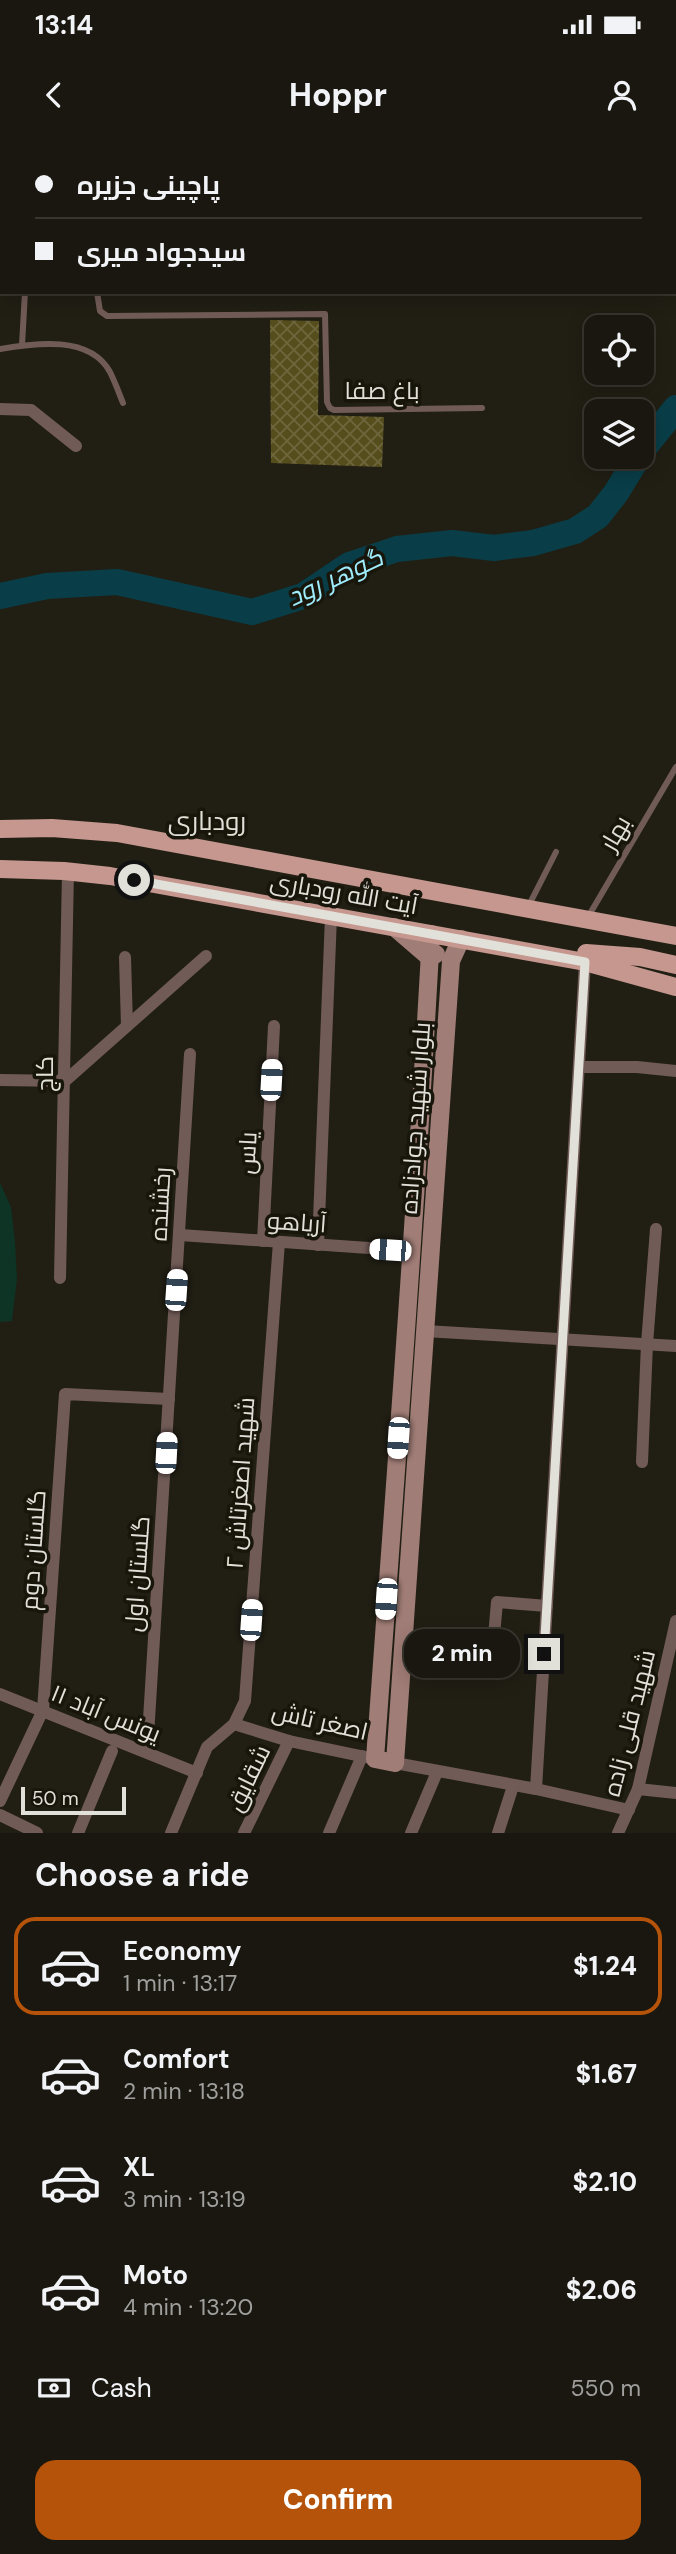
<!DOCTYPE html>
<html lang="en">
<head>
<meta charset="utf-8">
<style>
  :root { --surface:#19170f; --page:#26241d; --text:#f1f3f6; --muted:#9f9f9e; --line:#37362f; --accent:#b45309 }
  body { margin:0; font-family:"DM Sans",Cairo,sans-serif; background:var(--page); color:var(--text); height:100vh; display:flex; flex-direction:column; font-size:26px; white-space:nowrap }
  * { box-sizing:border-box; margin:0 }
  p { font-size:23px; color:var(--muted) }
  .icon { flex:none; width:38px; height:38px; fill:none; stroke:currentColor; stroke-width:2; stroke-linecap:round; stroke-linejoin:round }
  .map { position:relative; height:1693px; overflow:hidden }
  .side { display:flex; flex-direction:column; background:var(--surface); flex:1 }
  .side>* { flex:none }
  .hud { position:absolute; left:0px; top:0px; width:677px; height:154px; box-shadow:0 4px 18px #0003,0 0 0 2px var(--line); display:grid; align-content:center; height:154px; padding:0 35px; background:var(--surface) }
  .fabs { position:absolute; left:584px; top:175px; display:grid; gap:14px }
  .fabs a { display:grid; place-items:center; width:70px; height:70px; border-radius:14px; background:var(--surface); box-shadow:0 4px 18px #0003,0 0 0 2px var(--line); font-size:35px }
  .scale { position:absolute; left:21px; bottom:18px; width:105px; box-sizing:border-box; padding-left:7px; border:4px solid #e1e0d9; border-top:0; font-size:19px; line-height:24px; white-space:nowrap; color:#e1e0d9; -webkit-text-stroke:5px #18160b; paint-order:stroke }
  .end { position:absolute; width:32px; height:32px; margin:-16px; border:9px solid #e1e0d9; background:#111; box-shadow:0 0 0 4px #111 }
  .from { border-radius:50% }
  .bubble { position:absolute; height:49px; border-radius:21px; background:var(--surface); box-shadow:0 4px 18px #0003,0 0 0 2px var(--line); font-size:23px; font-weight:800; line-height:49px; text-align:center }
  .car { position:absolute; width:21px; height:42px; margin:-21px -10px; border-radius:9px; box-shadow:0 0 5px 2px #0007; background:linear-gradient(#fff 24%,#345 0 40%,#fff 0 76%,#345 0 86%,#fff 0) }
  .hud b { display:flex; align-items:center; gap:24px; height:66px; font-size:26px }
  .hud b+b { border-top:2px solid var(--line) }
  .hud i { width:18px; height:18px; background:var(--text) }
  ul { padding:0; list-style:none }
  li { display:flex; align-items:center; gap:21px; height:98px; margin:0 14px 10px; padding:0 21px; border:4px solid transparent; border-radius:21px }
  li div { flex:1 }
  li b { display:block; font-size:26px }
  li em { font-style:normal; font-weight:800 }
  li.selected { border-color:var(--accent) }
  li>.icon { width:63px; height:63px; stroke-width:1.5 }
  h2 { padding:0 35px; font-size:32px; line-height:84px }
  .pay { display:flex; align-items:center; gap:18px; height:77px; padding:0 35px; font-size:26px }
  .pay p { margin-inline-start:auto }
  .primary-button { display:flex; gap:14px; margin-top:auto; padding:14px 35px }
  .primary-button a { flex:1; height:80px; border-radius:21px; background:var(--accent); color:#fff; font-size:28px; font-weight:800; line-height:80px; text-align:center }
  .status { display:flex; justify-content:space-between; align-items:center; height:49px; padding:0 35px; background:var(--surface); direction:ltr }
  .status svg { height:19px; fill:currentColor }
  header { display:flex; justify-content:space-between; align-items:center; height:91px; padding:0 35px; background:var(--surface); font-size:32px; font-weight:800 }
  .map>svg:first-child { display:block }
</style>
</head>
<body>
<div class="status"><b>13:14</b><svg viewBox="0 0 49 12"><path d="M0 12V9h3v3zM5 12V6h3v6zM10 12V3h3v9zM15 12V0h3v12zM26 1h20v11H26zM47 4h2v5h-2z"/></svg></div>
<header><svg class="icon" aria-label="back" viewBox="0 0 24 24"><path d="M15 5l-7 7 7 7"/></svg>Hoppr<svg class="icon" aria-label="person" viewBox="0 0 24 24"><circle cx="12" cy="8" r="4"/><path d="M4 21q1-7 8-7t8 7"/></svg></header>
<div class="map">
<svg width="676" height="1693" viewBox="0 0 676 1693">
  <defs>
    <pattern id="building-cross-hatch" width="8" height="8" patternUnits="userSpaceOnUse" patternTransform="scale(1.75)"><rect width="8" height="8" fill="#564d1d"/><path d="M0 0l8 8M0 8l8-8" fill="none" stroke="#6e663d"/></pattern>
  </defs>
  <rect width="100%" height="100%" fill="#211f14"/>
  <!-- garden -->
  <path fill="#0d3425" d="M0,1043l11,24 4,35 2,37 -5,42 -12,1z"/>
  <g fill="none" stroke-linecap="round" stroke-linejoin="round">
    <!-- river -->
    <g stroke="#093e48" stroke-width="26">
      <path d="M648,0v2"/>
      <path d="M676,81v2"/>
      <path d="M642,310l34,-42"/>
      <path d="M0,456l47,-10 70,-4 135,30 51,-16 46,-31 48,-16 55,-6 42,5 39,-5 42,-12 23,-15 18,-23 22,-36"/>
    </g>
  </g>
  <!-- building -->
  <path fill="url(#building-cross-hatch)" d="M270,180l49,1 -1,94 66,2 -2,50 -111,-4z"/>
  <g fill="none" stroke-linecap="round" stroke-linejoin="round">
    <!-- lane -->
    <g stroke="#715b57" stroke-width="6">
      <path d="M332,0v2"/>
      <path d="M432,0v2"/>
      <path d="M536,0v2"/>
      <path d="M101,2v-2"/>
      <path d="M232,2v-2"/>
      <path d="M0,41l2,5"/>
      <path d="M97,152l3,19 7,5 218,-2 2,88 3,6 4,2 148,-2"/>
      <path d="M22,205l3,-53"/>
      <path d="M0,209c35,-6 90,-14 110,23 5,10 9,21 13,31"/>
      <path d="M528,767l28,-55"/>
      <path d="M588,777l88,-150"/>
    </g>
    <!-- street -->
    <g stroke="#715b57" stroke-width="12">
      <path d="M0,269l31,1 45,36"/>
      <path d="M125,817l2,69"/>
      <path d="M579,927h58l39,4"/>
      <path d="M0,940l65,1 141,-125"/>
      <path d="M180,1095l232,16"/>
      <path d="M263,1101l11,-215"/>
      <path d="M318,1105l13,-329"/>
      <path d="M60,1138l8,-407"/>
      <path d="M425,1191l251,15"/>
      <path d="M642,1322l5,-118 9,-115"/>
      <path d="M491,1530l6,-68 50,4"/>
      <path d="M0,1554l197,79"/>
      <path d="M234,1584l55,17 86,18"/>
      <path d="M147,1612l43,-698"/>
      <path d="M395,1623l141,26 93,21"/>
      <path d="M536,1649l49,-827"/>
      <path d="M638,1649l38,4"/>
      <path d="M0,1661l43,-91 22,-316 104,5"/>
      <path d="M0,1675l37,18"/>
      <path d="M78,1693l34,-82"/>
      <path d="M171,1693l36,-86 27,-23 11,-23 34,-459"/>
      <path d="M244,1693l45,-92"/>
      <path d="M329,1693l33,-77"/>
      <path d="M411,1693l26,-61"/>
      <path d="M498,1693l15,-47"/>
      <path d="M618,1693l20,-44 38,-168"/>
    </g>
    <!-- secondary -->
    <g stroke="#a07d76" stroke-width="18">
      <path d="M0,1l4,-1"/>
      <path d="M394,787l36,31 6,-4"/>
      <path d="M431,794c-15,275 -36,550 -56,825l20,4 56,-802 10,-22"/>
    </g>
    <!-- primary -->
    <g stroke="#c5978e" stroke-width="18">
      <path d="M0,689l52,-1 65,5 559,103"/>
      <path d="M0,729l64,2 46,5 475,86 91,25"/>
      <path d="M586,813l54,4 36,8"/>
    </g>
  </g>
  <g fill="none" stroke-linecap="round" stroke-linejoin="round">
    <!-- route -->
    <path stroke="#e1e0d9" stroke-width="9" d="M134,740l451,82 -41,692"/>
  </g>
  <g text-anchor="middle" dominant-baseline="central" stroke-width="7" stroke-linejoin="round" paint-order="stroke">
    <!-- street labels -->
    <g font-size="24" fill="#e1e0d9" stroke="#18160b">
      <text x="382" y="250">باغ صفا</text>
      <text transform="translate(615 693) rotate(-60)">بهار</text>
      <text transform="translate(344 753) rotate(10)">آیت الله رودباری</text>
      <text transform="translate(44 934) rotate(-90)">کاج</text>
      <text transform="translate(415 978) rotate(-86)">بلوار شهید جوادزاده</text>
      <text transform="translate(247 1013) rotate(-87)">یاس</text>
      <text transform="translate(160 1064) rotate(-87)">رخشنده</text>
      <text transform="translate(297 1082) rotate(4)">آریاهو</text>
      <text transform="translate(240 1343) rotate(-86)">شهید اصغرتاش ۲</text>
      <text transform="translate(33 1410) rotate(-86)">گلستان دوم</text>
      <text transform="translate(137 1434) rotate(-86)">گلستان اول</text>
      <text transform="translate(106 1573) rotate(22)">یونس آباد ۱۱</text>
      <text transform="translate(320 1581) rotate(13)">اصغر تاش</text>
      <text transform="translate(629 1583) rotate(-76)">شهید قلی زاده</text>
      <text transform="translate(248 1638) rotate(-64)">شقایق</text>
    </g>
    <!-- water labels -->
    <g font-size="26" font-style="italic" fill="#9fecfc" stroke="#18160b">
      <text transform="translate(335 437) rotate(-25)">گوهر رود</text>
    </g>
    <!-- neighbourhood labels -->
    <g font-size="26" fill="#e1e0d9" stroke="#18160b">
      <text x="207" y="681">رودباری</text>
    </g>
  </g>
</svg>
<div class="fabs">
<a><svg class="icon" aria-label="locate" viewBox="0 0 24 24"><circle cx="12" cy="12" r="6"/><path d="M12 2v4M12 18v4M2 12h4M18 12h4"/></svg></a>
<a><svg class="icon" aria-label="layers" viewBox="0 0 24 24"><path d="M12 4l9 5-9 5-9-5zM3 14l9 5 9-5"/></svg></a>
</div>
<div class="scale">50 m</div>
<i class="end from" style="left:134px;top:740px"></i>
<i class="end" style="left:544px;top:1514px"></i>
<div class="bubble" style="left:404px;top:1489px;width:116px">2 min</div>
<i class="car" style="left:271px;top:940px;rotate:3deg"></i>
<i class="car" style="left:390px;top:1110px;rotate:274deg"></i>
<i class="car" style="left:176px;top:1150px;rotate:4deg"></i>
<i class="car" style="left:398px;top:1298px;rotate:184deg"></i>
<i class="car" style="left:166px;top:1313px;rotate:3deg"></i>
<i class="car" style="left:386px;top:1459px;rotate:184deg"></i>
<i class="car" style="left:251px;top:1480px;rotate:4deg"></i>
<div class="hud">
<b><i class="from"></i>پاچینی جزیره</b>
<b><i></i>سیدجواد میری</b>
</div>
</div>
<section class="side">
<h2>Choose a ride</h2>
<ul>
<li class="selected"><svg class="icon" aria-label="car" viewBox="0 0 24 24"><path d="M5 17H2v-5l4-1 3-4h7l3 4 3 1v5h-3M9 17h6M6 11h13"/><circle cx="7" cy="17" r="2"/><circle cx="17" cy="17" r="2"/></svg><div><b>Economy</b><p>1 min · 13:17</p></div><em>$1.24</em></li>
<li><svg class="icon" aria-label="car" viewBox="0 0 24 24"><path d="M5 17H2v-5l4-1 3-4h7l3 4 3 1v5h-3M9 17h6M6 11h13"/><circle cx="7" cy="17" r="2"/><circle cx="17" cy="17" r="2"/></svg><div><b>Comfort</b><p>2 min · 13:18</p></div><em>$1.67</em></li>
<li><svg class="icon" aria-label="car" viewBox="0 0 24 24"><path d="M5 17H2v-5l4-1 3-4h7l3 4 3 1v5h-3M9 17h6M6 11h13"/><circle cx="7" cy="17" r="2"/><circle cx="17" cy="17" r="2"/></svg><div><b>XL</b><p>3 min · 13:19</p></div><em>$2.10</em></li>
<li><svg class="icon" aria-label="car" viewBox="0 0 24 24"><path d="M5 17H2v-5l4-1 3-4h7l3 4 3 1v5h-3M9 17h6M6 11h13"/><circle cx="7" cy="17" r="2"/><circle cx="17" cy="17" r="2"/></svg><div><b>Moto</b><p>4 min · 13:20</p></div><em>$2.06</em></li>
</ul>
<div class="pay"><svg class="icon" aria-label="cash" viewBox="0 0 24 24"><path d="M3 7h18v10H3z"/><circle cx="12" cy="12" r="2"/></svg>Cash<p>550 m</p></div>
<div class="primary-button"><a>Confirm</a></div>
</section>
</body>
</html>
